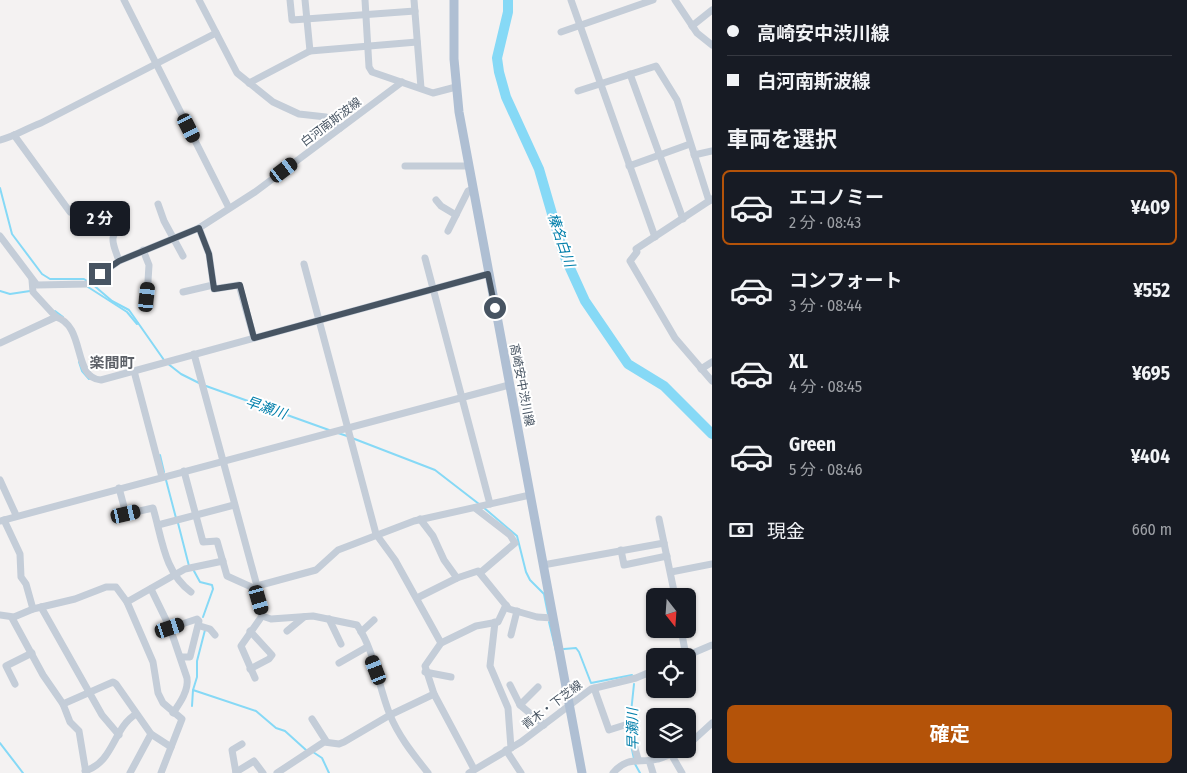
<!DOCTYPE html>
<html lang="ja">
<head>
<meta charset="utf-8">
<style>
  :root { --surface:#171b24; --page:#242831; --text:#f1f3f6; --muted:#9ea1a6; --line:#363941; --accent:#b45309 }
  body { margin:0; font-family:"Fira Sans Condensed","Noto Sans JP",sans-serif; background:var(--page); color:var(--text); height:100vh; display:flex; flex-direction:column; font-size:19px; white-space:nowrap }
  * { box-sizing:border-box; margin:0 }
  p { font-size:16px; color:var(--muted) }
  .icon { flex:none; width:28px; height:28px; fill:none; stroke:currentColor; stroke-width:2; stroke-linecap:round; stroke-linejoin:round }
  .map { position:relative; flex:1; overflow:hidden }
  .sheet { display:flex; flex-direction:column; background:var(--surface); width:475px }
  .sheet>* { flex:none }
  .guide { display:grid; align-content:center; height:110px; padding:0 15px; background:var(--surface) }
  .needle { width:32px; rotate:163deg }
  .tools { position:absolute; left:646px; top:588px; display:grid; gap:10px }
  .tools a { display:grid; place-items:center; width:50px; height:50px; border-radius:8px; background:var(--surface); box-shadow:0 1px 4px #0004; font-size:25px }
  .end { position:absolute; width:22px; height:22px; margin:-11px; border:6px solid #475462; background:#fff; box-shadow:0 0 0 2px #fff }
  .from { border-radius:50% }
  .bubble { position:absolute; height:35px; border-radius:8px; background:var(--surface); box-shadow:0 1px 4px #0004; font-size:16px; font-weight:700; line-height:35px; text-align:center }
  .car { position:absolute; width:15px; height:30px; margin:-15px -8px; border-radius:6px; box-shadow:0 0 4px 1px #0007; background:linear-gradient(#222 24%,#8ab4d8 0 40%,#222 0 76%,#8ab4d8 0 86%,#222 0) }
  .guide b { display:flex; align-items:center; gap:18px; height:48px; font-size:19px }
  .guide b+b { border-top:1px solid var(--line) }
  .guide i { width:12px; height:12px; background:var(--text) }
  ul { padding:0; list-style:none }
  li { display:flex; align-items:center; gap:15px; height:75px; margin:0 10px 8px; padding:0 5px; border:2px solid transparent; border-radius:8px }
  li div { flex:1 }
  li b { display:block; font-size:19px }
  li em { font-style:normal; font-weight:700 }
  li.current { border-color:var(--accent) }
  li>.icon { width:45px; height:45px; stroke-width:1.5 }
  h2 { padding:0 15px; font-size:22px; line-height:60px }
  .pay { display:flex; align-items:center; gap:12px; height:55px; padding:0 15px; font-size:19px }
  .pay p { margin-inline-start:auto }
  .cta { display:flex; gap:10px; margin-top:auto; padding:10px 15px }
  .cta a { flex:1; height:58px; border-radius:8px; background:var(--accent); color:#fff; font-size:20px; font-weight:700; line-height:58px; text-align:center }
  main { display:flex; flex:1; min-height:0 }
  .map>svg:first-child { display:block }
</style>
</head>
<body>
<main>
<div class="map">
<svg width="712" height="773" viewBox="0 0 712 773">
  <rect width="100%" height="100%" fill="#f4f2f2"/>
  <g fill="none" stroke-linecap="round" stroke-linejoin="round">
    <!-- stream -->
    <g stroke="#86d9f6" stroke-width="2">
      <path d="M0,188l12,46 30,40 8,5h34l3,2"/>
      <path d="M91,283l21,18 17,9 35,50"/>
      <path d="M88,287l39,25 10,12 1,-1"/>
      <path d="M0,291l10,3 20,-3"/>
      <path d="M55,311l8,6"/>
      <path d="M79,362l3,9 7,8"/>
      <path d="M167,363l14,11 18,9"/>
      <path d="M206,386l123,44"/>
      <path d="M338,433l9,3"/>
      <path d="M352,438l83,32 44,34"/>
      <path d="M160,455l4,17"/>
      <path d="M166,480l10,38"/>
      <path d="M483,507l34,29 9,36 4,8 14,14 4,20"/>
      <path d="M178,523l11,43"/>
      <path d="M194,571l6,11 12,3 1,4 -10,28"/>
      <path d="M549,622l7,29"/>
      <path d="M564,649l12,-1 3,4 12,31 41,-8"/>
      <path d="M193,690l63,21 20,17 9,3 21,19"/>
      <path d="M192,706l1,-16 4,-13v-16l8,-31"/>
      <path d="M630,722l4,-38"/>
      <path d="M0,743l23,30"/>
      <path d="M631,745l3,14"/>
      <path d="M313,752l9,6 7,15"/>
      <path d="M635,764l5,9"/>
    </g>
    <!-- river -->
    <path stroke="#86d9f6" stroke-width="10" d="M508,0v12l-11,46 2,14 7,25 33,72 25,86 21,46 43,63 36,22 48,48"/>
    <!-- minor -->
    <g stroke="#c4cdd8" stroke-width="7">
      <path d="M124,0l105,208"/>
      <path d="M199,0l38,73 36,29 26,12 27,3 14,11"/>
      <path d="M290,0l2,20 123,-9"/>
      <path d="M305,0l5,51 107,-9"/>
      <path d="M365,0l4,67 3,5 61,21 23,-6"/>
      <path d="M414,0l7,88"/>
      <path d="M571,0l84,237"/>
      <path d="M675,0l22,33 15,12"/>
      <path d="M692,26l20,-16"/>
      <path d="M561,32l92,-32"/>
      <path d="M630,74l53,145"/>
      <path d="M249,83l61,-32"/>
      <path d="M578,91l78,-25 21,34 32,101"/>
      <path d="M14,135l56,77"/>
      <path d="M0,140c14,-3 27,-12 41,-17l175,-90"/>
      <path d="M694,155l18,-4"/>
      <path d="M405,166h63"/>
      <path d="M629,166l61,-22"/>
      <path d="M712,199l-76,50 1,3 -7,9 45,77 37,43"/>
      <path d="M436,200l5,6 15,9"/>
      <path d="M158,204l6,17 19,35"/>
      <path d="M199,228l10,26 5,35 25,-4 15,53"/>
      <path d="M448,231l20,-40 5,-2"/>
      <path d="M0,236l37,49 50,-1 32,-23 80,-33 56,-36 147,-110"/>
      <path d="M143,250l6,15 -2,32 3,9"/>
      <path d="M425,258l65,246"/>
      <path d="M119,261c-6,-19 -12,-23 5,-39"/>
      <path d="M304,264l72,270 19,26 46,83"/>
      <path d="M183,292l30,-7"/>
      <path d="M56,317c30,9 16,61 45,63l387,-106"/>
      <path d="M0,343l56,-26 -23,-25 -1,-12"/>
      <path d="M194,354l63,232 5,30 9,3 42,-3 44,9c18,26 21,61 33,90 9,22 24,40 38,58"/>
      <path d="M701,369l11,-7"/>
      <path d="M134,371l28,106"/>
      <path d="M184,471l19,71 14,-1 10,35 29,13"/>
      <path d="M0,480l16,35"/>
      <path d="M119,488l7,26 27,-6c9,30 11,64 38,84"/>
      <path d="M475,508l35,27 5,8 -35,30"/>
      <path d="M420,519l13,17 11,24 13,18"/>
      <path d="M659,519l16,77"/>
      <path d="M4,520l16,34 1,23 5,7 7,25"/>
      <path d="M0,521l509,-136"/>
      <path d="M158,525l76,-20"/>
      <path d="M621,550l3,15 43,-9"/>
      <path d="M543,565l121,-22"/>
      <path d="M671,572l41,-8"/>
      <path d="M257,586l59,-16 22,-20 76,-29 116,-26"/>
      <path d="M151,589l19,39 17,50c2,12 -7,25 -14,35"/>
      <path d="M417,598l40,-20 21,-7 31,38 28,8 16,1"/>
      <path d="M127,602l58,-33 38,-8"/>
      <path d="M41,607l61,108 17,20"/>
      <path d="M0,615l14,2 19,-8 42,-10 31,-12h10l11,15 26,60 5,31 5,10 19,16 -21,54"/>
      <path d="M12,618l31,57 20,29 7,18 9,9 7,42"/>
      <path d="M329,619l12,25"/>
      <path d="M495,622l-5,44 18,42 3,40"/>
      <path d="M200,626l10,3 5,6"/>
      <path d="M170,628l27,-9 2,2 -9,36h-8"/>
      <path d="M681,629l5,27"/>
      <path d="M250,631l22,24 -3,4 -19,10"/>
      <path d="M287,631l17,-14"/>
      <path d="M361,632l13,-12"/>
      <path d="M511,635l6,-24"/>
      <path d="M686,656l26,-11"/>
      <path d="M339,663l28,-16"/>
      <path d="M425,672l26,5"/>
      <path d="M255,678l-14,-32 21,-30"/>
      <path d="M15,684l-9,-18 26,-13"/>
      <path d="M510,685l10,20"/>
      <path d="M538,687l-18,18 24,20"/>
      <path d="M594,688l15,42 19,-6 10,35"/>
      <path d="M63,704l50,-22 3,2 35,50 20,13"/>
      <path d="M312,719l14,22"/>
      <path d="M688,745l24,-22"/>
      <path d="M506,750l15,23"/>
      <path d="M671,754l11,19"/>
      <path d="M649,760l4,13"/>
      <path d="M474,769l-40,-75 -9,-28 16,-23 35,-17 22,-4 8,-17"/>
      <path d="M85,771c29,-9 28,-43 51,-57"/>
      <path d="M236,772l18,-11 9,12"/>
      <path d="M130,773l21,-39"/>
      <path d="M236,773l-4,-23 10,-6"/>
      <path d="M277,773l47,-31 15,2 5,-2 46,-27 44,-21"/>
      <path d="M469,773l52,-31 70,-53 45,-11 19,-8"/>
      <path d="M613,773c15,-18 27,-9 45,-14 8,-2 15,-6 22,-10"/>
    </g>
    <!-- major -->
    <path stroke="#afbfd3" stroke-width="9" d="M454,0v59l5,53 123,661"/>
  </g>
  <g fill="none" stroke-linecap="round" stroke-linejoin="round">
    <!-- route -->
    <path stroke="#475462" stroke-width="6" d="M100,274l19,-13 80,-33 10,26 5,35 26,-4 14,53 234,-64 7,34"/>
  </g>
  <g text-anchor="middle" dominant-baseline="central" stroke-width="4" stroke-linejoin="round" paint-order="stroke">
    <!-- street labels -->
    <g font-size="12" fill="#475462" stroke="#fff">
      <text transform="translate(331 122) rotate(-37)">白河南斯波線</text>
      <text transform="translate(522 385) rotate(79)">高崎安中渋川線</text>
      <text transform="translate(552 705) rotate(-37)">青木・下芝線</text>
    </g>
    <!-- water labels -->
    <g font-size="14" font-style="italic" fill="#027fab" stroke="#fff">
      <text transform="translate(561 240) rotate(71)">榛名白川</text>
      <text transform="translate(266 408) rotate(19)">早瀬川</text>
      <text transform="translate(633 729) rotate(-91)">早瀬川</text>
    </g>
    <!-- quarter labels -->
    <g font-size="15" font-weight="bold" fill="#5d6168" stroke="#fff">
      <text x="112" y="363">楽間町</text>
    </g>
  </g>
</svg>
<div class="tools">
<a><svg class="needle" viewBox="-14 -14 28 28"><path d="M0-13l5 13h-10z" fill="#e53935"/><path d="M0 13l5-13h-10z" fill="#9ea1a6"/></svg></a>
<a><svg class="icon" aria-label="locate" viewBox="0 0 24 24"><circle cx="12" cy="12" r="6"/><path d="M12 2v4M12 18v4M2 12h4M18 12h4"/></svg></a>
<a><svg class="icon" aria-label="layers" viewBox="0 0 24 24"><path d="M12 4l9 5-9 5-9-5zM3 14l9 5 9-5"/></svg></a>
</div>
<i class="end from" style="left:495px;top:308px"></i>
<i class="end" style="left:100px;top:274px"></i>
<div class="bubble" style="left:70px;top:201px;width:60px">2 分</div>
<i class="car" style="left:189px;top:128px;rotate:153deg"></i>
<i class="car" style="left:284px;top:170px;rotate:53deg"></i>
<i class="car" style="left:147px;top:297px;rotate:6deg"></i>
<i class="car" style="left:126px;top:514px;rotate:77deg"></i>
<i class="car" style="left:259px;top:600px;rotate:164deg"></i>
<i class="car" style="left:170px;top:628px;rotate:72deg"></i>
<i class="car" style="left:376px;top:670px;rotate:339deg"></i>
</div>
<section class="sheet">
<div class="guide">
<b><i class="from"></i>高崎安中渋川線</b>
<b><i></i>白河南斯波線</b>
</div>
<h2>車両を選択</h2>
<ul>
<li class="current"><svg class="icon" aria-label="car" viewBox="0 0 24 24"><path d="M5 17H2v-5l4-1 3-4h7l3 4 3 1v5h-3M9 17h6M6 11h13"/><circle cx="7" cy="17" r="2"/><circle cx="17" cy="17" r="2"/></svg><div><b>エコノミー</b><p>2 分 · 08:43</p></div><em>¥409</em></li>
<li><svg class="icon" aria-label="car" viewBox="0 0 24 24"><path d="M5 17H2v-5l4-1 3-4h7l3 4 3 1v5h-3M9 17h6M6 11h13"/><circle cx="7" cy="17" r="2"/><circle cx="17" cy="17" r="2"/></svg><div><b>コンフォート</b><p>3 分 · 08:44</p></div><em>¥552</em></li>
<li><svg class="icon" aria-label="car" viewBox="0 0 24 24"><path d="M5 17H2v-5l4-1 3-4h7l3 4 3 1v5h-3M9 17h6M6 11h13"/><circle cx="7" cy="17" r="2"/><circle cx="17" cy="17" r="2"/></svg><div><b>XL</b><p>4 分 · 08:45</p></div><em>¥695</em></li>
<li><svg class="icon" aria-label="car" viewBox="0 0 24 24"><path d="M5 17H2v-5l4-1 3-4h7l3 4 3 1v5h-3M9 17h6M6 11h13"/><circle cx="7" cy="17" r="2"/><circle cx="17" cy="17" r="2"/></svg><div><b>Green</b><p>5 分 · 08:46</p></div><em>¥404</em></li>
</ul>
<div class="pay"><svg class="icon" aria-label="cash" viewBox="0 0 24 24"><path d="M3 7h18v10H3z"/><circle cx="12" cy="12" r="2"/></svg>現金<p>660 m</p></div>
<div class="cta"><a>確定</a></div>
</section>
</main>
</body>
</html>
